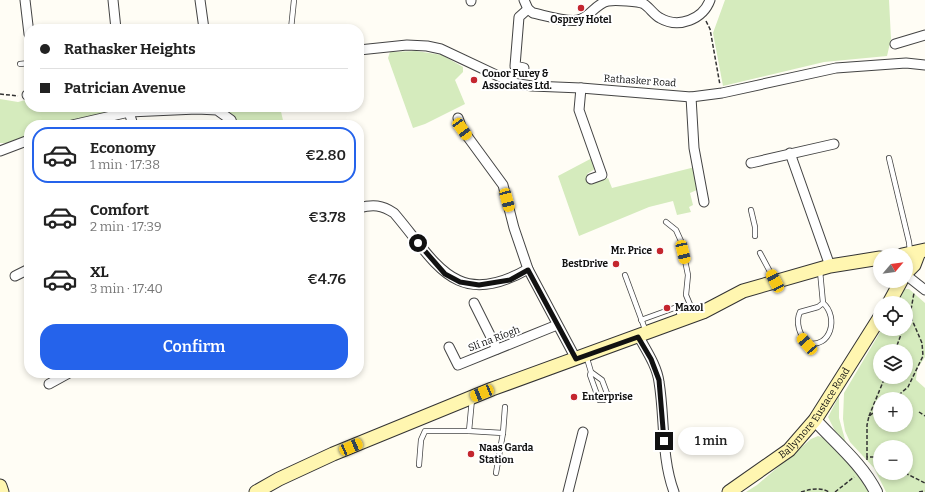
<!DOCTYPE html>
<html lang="en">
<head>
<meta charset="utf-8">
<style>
  :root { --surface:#fff; --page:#f6f6f6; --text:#222; --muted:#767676; --line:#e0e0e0; --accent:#2563eb }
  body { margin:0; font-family:Bitter,serif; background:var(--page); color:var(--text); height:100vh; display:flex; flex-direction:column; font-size:15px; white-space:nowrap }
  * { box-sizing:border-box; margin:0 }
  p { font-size:13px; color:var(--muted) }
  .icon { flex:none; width:22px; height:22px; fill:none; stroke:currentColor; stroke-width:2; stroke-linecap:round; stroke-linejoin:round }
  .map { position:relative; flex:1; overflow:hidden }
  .drawer { position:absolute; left:24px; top:120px; width:340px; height:258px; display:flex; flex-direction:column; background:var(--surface); border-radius:16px; box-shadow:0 2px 6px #0003 }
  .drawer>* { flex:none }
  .banner { position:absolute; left:24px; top:24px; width:340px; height:88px; border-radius:16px; box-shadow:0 2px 6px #0003; display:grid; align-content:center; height:88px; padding:0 16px; background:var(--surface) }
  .needle { width:26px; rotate:61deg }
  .buttons { position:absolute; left:873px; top:248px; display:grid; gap:8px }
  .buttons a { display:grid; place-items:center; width:40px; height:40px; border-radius:50%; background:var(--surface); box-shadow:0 2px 6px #0003; font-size:20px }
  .end { position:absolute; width:18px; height:18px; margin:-9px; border:5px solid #111; background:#fff; box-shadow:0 0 0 2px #fff }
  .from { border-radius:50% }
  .bubble { position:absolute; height:28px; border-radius:14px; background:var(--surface); box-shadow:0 2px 6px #0003; font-size:13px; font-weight:600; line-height:28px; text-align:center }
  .car { position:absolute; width:12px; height:24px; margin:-12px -6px; border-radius:5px; box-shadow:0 0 3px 1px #0007; background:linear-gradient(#f5c518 24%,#345 0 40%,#f5c518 0 76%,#345 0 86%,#f5c518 0) }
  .banner b { display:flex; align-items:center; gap:14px; height:38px; font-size:15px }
  .banner b+b { border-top:1px solid var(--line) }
  .banner i { width:10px; height:10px; background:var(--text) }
  ul { padding:7px 0 0; list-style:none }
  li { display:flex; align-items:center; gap:12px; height:56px; margin:0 8px 6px; padding:0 8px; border:2px solid transparent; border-radius:16px }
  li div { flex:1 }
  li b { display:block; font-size:15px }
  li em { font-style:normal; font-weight:600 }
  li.current { border-color:var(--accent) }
  li>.icon { width:36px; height:36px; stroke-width:1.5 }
  .primary-button { display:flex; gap:8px; margin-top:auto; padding:8px 16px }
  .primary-button a { flex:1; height:46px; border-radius:16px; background:var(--accent); color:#fff; font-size:16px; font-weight:600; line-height:46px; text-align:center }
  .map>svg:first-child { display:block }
</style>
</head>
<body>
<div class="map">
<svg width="925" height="492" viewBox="0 0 925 492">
  <rect width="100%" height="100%" fill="#fffdf5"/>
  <!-- green -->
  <g fill="#d5ebbd" fill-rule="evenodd">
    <path d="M725,0h164l2,39 -4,17 -63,6 -101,24 -10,-53z"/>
    <path d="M416,51l26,4 21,12v5l-8,8 10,24 -40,20 -12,4 -25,-70 2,-6z"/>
    <path d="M0,99l18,3 11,-3v8h109l-52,10 -26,8h-31v11l-21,7h-8z"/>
    <path d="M221,107h59l4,18h-46l-5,-10z"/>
    <path d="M594,157l4,10 -11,7 4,10 17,-6 4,10 83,-21 4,22 -9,4 3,12 -4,2 2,5 -14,3 -4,-14 -24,6 -70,29 -21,-60z"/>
    <path d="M905,289h4l16,14v54l-8,12 -1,11 9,8v104h-39l-12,-24 -24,-26 -5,-11 -2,-12 1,-26 38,-64h24v-26h-11zM880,351h26v26h-26zM880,399h26v26h-26zM880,447h26v26h-26z"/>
    <path d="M839,396v22l7,25 -11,-12 -7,-14z"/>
    <path d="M818,436c20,5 42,39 54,56h-126l11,-7 54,-46z"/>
  </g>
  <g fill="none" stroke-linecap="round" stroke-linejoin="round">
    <!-- service casing -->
    <g stroke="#444" stroke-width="6">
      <g id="service">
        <path d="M291,29l3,-29"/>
        <path d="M20,64l9,-1"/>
        <path d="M889,158l20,84 1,9"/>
        <path d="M751,210l4,17v9"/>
        <path d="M666,222l10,8 5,11 7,34 -2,20 8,19"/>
        <path d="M760,253l15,28"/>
        <path d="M820,271l3,32 -5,4 -18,5c-5,11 0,23 7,31 24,6 32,-26 16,-40"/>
        <path d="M625,275l21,57"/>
        <path d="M641,320l36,-13 4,11"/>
        <path d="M586,355l5,17 11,8 6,16 -4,4h-5l-9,-25 1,-3"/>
        <path d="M472,399l-3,32 34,2 -7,40"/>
        <path d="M503,433l2,-26"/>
        <path d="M419,465l2,-25 4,-9h44"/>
      </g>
    </g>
    <!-- minor casing -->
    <g stroke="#444" stroke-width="11">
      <g id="minor">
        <path d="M25,0l4,34"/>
        <path d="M113,0l3,29"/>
        <path d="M200,0l4,29"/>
        <path d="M471,0v1"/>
        <path d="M524,0l4,9 5,4c11,2 38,11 48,6 10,-4 16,-16 27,-18 7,-1 31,0 36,3 6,4 10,11 16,14 19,11 43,1 50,-18"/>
        <path d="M895,44l30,-9"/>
        <path d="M359,50l48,-5 20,1 14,3 72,34 19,3 49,2 110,9 31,-4 114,-25 70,-5 19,2"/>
        <path d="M524,68l-9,-2 4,-49 9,-8"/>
        <path d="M581,88l-2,22 23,65 -11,4"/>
        <path d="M27,95l2,-1"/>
        <path d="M691,97l3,51 10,54"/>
        <path d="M129,112l4,13"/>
        <path d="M458,118l4,11 41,56 11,43 14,41 48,90"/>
        <path d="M72,125l57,-13 68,-3 20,1 14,10 2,5"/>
        <path d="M0,151l29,-11"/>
        <path d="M790,153l40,113"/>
        <path d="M751,163l83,-19"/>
        <path d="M359,208c14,-4 23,-3 35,5 42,49 61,98 134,56"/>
        <path d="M906,275l19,15"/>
        <path d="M15,276l14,-7"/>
        <path d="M474,303l23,46"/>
        <path d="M639,337c7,13 18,29 20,45 6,36 2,75 15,110"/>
        <path d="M449,347l9,18 99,-40"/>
        <path d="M49,384l20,-11"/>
        <path d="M568,492l15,-60"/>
      </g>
    </g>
    <!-- tertiary casing -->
    <g stroke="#444" stroke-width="14">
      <path id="tertiary" d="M815,420c21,23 47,44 61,72"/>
    </g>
    <!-- secondary casing -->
    <g stroke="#333" stroke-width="15">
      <g id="secondary">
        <path d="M902,255l23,-5"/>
        <path d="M906,273l8,-8 5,-13"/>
        <path d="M889,303l12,-22"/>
        <path d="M0,486l2,6"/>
        <path d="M256,492l23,-13 54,-25 159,-65 211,-77 40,-21 87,-25 50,-8"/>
        <path id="s1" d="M729,492l60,-42 26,-30 65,-103"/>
      </g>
    </g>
    <!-- path -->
    <g stroke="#333" stroke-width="1.5" stroke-dasharray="4 2" stroke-linecap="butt">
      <path d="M706,21l4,8 10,56"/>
      <path d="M0,94l18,2"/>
      <path d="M906,323l4,-8"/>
      <path d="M895,351l8,-22"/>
      <path d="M894,399l14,-12 15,-31 -1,-13 -12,-28 4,-22"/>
      <path d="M919,412l6,4"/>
      <path d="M869,416l16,-39"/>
      <path d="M867,457v-32l2,-9 11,-8"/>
      <path d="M867,460v-3h13"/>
      <path d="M905,473l20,10"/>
      <path d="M801,492c10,-3 19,-5 28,0"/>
      <path d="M835,492l19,-15"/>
      <path d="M919,492l6,-1"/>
    </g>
    <!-- service -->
    <use href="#service" stroke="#fff" stroke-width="4.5"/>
    <!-- minor -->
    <use href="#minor" stroke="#fff" stroke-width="9"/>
    <!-- tertiary -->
    <use href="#tertiary" stroke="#fff" stroke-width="12"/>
    <!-- secondary -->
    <use href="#secondary" stroke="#fff6b0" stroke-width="13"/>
  </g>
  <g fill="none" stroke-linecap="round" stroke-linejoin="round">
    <!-- route -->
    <path stroke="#111" stroke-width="5" d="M418,243l27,31 15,8 19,3 31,-5 18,-10 48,89 62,-22 13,22 8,21 5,61"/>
  </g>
  <!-- markers -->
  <g fill="#c4262e" stroke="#fff" stroke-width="1.5">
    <circle cx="581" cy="8" r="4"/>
    <circle cx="474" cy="80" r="4"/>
    <circle cx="660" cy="251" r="4"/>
    <circle cx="616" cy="264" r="4"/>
    <circle cx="667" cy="308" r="4"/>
    <circle cx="574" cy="397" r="4"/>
    <circle cx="471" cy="454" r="4"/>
  </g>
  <g text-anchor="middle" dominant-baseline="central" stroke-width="4" stroke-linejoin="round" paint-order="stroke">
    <!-- poi labels -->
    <g font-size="10" font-weight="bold" fill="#111" stroke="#fff" text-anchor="start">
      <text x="581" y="20" text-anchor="middle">Osprey Hotel</text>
      <text x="482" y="74">Conor Furey &amp;<tspan x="482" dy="12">Associates Ltd.</tspan></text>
      <text x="652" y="251" text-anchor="end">Mr. Price</text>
      <text x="608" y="264" text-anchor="end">BestDrive</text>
      <text x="675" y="308">Maxol</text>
      <text x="582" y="397">Enterprise</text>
      <text x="479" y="448">Naas Garda<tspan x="479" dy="12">Station</tspan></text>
    </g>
    <!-- street labels -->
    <g font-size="10" fill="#111" stroke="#fff">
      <text transform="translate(640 81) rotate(4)">Rathasker Road</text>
      <text transform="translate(494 339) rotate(-21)">Slí na Ríogh</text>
      <text stroke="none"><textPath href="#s1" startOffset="118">Ballymore Eustace Road</textPath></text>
    </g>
  </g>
</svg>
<div class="buttons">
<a><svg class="needle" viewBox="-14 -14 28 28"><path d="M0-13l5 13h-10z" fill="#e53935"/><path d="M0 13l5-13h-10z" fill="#767676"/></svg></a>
<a><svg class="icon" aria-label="locate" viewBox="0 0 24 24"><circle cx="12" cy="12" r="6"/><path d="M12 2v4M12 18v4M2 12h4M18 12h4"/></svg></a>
<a><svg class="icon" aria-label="layers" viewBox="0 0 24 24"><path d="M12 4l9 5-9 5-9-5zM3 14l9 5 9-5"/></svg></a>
<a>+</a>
<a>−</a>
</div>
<i class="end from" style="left:418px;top:243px"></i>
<i class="end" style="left:664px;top:441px"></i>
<div class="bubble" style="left:678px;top:427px;width:66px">1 min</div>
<i class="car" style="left:462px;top:129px;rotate:144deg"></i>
<i class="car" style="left:507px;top:200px;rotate:165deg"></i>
<i class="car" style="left:683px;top:252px;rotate:167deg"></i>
<i class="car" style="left:775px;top:281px;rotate:332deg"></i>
<i class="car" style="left:807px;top:344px;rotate:319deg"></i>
<i class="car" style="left:482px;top:393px;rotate:248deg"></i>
<i class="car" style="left:351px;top:447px;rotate:67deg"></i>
<div class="banner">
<b><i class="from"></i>Rathasker Heights</b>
<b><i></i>Patrician Avenue</b>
</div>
<section class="drawer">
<ul>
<li class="current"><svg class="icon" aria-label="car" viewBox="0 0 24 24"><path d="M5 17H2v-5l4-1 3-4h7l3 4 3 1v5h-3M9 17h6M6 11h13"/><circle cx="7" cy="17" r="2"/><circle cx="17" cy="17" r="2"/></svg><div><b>Economy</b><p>1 min · 17:38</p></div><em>€2.80</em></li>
<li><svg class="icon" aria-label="car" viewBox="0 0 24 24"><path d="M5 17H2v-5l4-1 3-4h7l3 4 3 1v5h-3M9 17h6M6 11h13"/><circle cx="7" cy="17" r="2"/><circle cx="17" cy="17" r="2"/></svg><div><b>Comfort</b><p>2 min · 17:39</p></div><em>€3.78</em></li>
<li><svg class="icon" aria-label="car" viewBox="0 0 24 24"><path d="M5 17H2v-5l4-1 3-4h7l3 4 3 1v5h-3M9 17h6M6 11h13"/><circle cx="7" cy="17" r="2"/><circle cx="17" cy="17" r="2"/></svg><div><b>XL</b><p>3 min · 17:40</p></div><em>€4.76</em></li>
</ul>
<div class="primary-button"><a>Confirm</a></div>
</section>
</div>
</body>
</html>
